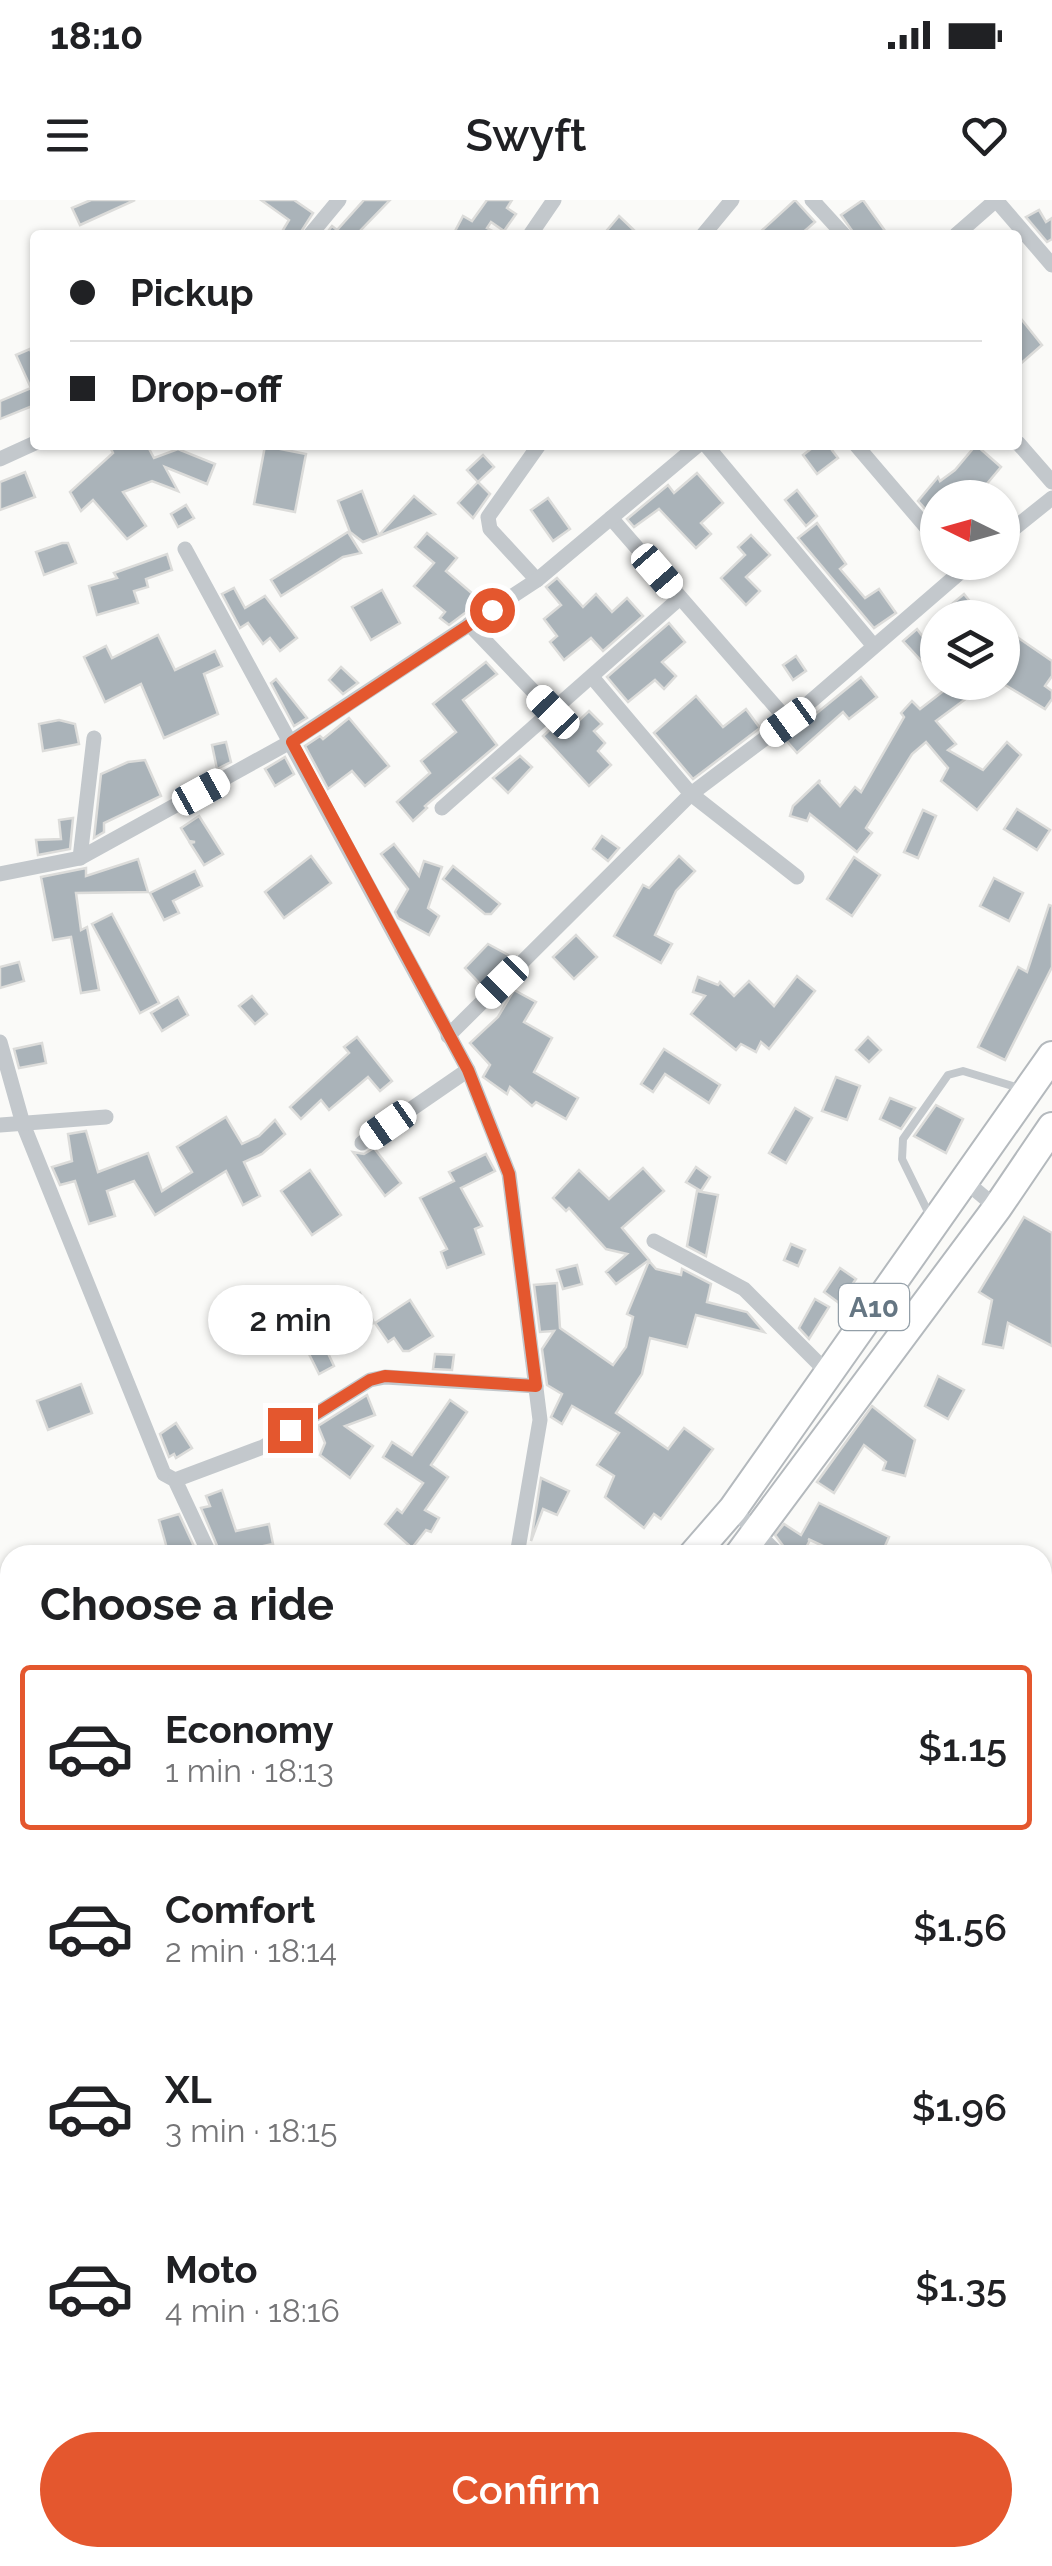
<!DOCTYPE html>
<html lang="en">
<head>
<meta charset="utf-8">
<style>
  :root { --surface:#fff; --page:#f2f2f2; --text:#202124; --muted:#757577; --line:#e0e0e0; --accent:#e4572e }
  body { margin:0; font-family:Raleway,sans-serif; background:var(--page); color:var(--text); height:100vh; display:flex; flex-direction:column; font-size:38px; white-space:nowrap }
  * { box-sizing:border-box; margin:0 }
  p { font-size:32px; color:var(--muted) }
  .icon { flex:none; width:55px; height:55px; fill:none; stroke:currentColor; stroke-width:2; stroke-linecap:round; stroke-linejoin:round }
  .map { position:relative; flex:1; overflow:hidden }
  .details { position:absolute; left:0px; top:1345px; width:1052px; height:1022px; display:flex; flex-direction:column; background:var(--surface); border-radius:30px 30px 0 0; box-shadow:0 2px 8px #0004 }
  .details>* { flex:none }
  .top-card { position:absolute; left:30px; top:30px; width:992px; height:220px; border-radius:10px; box-shadow:0 2px 8px #0004; display:grid; align-content:center; height:220px; padding:0 40px; background:var(--surface) }
  .needle { width:65px; rotate:275deg }
  .buttons { position:absolute; left:920px; top:280px; display:grid; gap:20px }
  .buttons a { display:grid; place-items:center; width:100px; height:100px; border-radius:50%; background:var(--surface); box-shadow:0 2px 8px #0004; font-size:50px }
  .end { position:absolute; width:45px; height:45px; margin:-22px; border:12px solid #e4572e; background:#fff; box-shadow:0 0 0 5px #fff }
  .from { border-radius:50% }
  .bubble { position:absolute; height:70px; border-radius:35px; background:var(--surface); box-shadow:0 2px 8px #0004; font-size:32px; font-weight:600; line-height:70px; text-align:center }
  .car { position:absolute; width:30px; height:60px; margin:-30px -15px; border-radius:12px; box-shadow:0 0 8px 2px #0007; background:linear-gradient(#fff 24%,#345 0 40%,#fff 0 76%,#345 0 86%,#fff 0) }
  .top-card b { display:flex; align-items:center; gap:35px; height:95px; font-size:38px }
  .top-card b+b { border-top:2px solid var(--line) }
  .top-card i { width:25px; height:25px; background:var(--text) }
  ul { padding:0; list-style:none }
  li { display:flex; align-items:center; gap:30px; height:165px; margin:0 20px 15px; padding:0 20px; border:5px solid transparent; border-radius:10px }
  li div { flex:1 }
  li b { display:block; font-size:38px }
  li em { font-style:normal; font-weight:600 }
  li.current { border-color:var(--accent) }
  li>.icon { width:90px; height:90px; stroke-width:1.5 }
  h2 { padding:0 40px; font-size:45px; line-height:120px }
  .button { display:flex; gap:20px; margin-top:auto; padding:20px 40px }
  .button a { flex:1; height:115px; border-radius:60px; background:var(--accent); color:#fff; font-size:40px; font-weight:600; line-height:115px; text-align:center }
  .status { display:flex; justify-content:space-between; align-items:center; height:70px; padding:0 50px; background:var(--surface); direction:ltr }
  .status svg { height:28px; fill:currentColor }
  header { display:flex; justify-content:space-between; align-items:center; height:130px; padding:0 40px; background:var(--surface); font-size:45px; font-weight:600 }
  .map>svg:first-child { display:block }
</style>
</head>
<body>
<div class="status"><b>18:10</b><svg viewBox="0 0 49 12"><path d="M0 12V9h3v3zM5 12V6h3v6zM10 12V3h3v9zM15 12V0h3v12zM26 1h20v11H26zM47 4h2v5h-2z"/></svg></div>
<header><svg class="icon" aria-label="menu" viewBox="0 0 24 24"><path d="M4 6h16M4 12h16M4 18h16"/></svg>Swyft<svg class="icon" aria-label="heart" viewBox="0 0 24 24"><path d="M12 20l-8-8c-3-5 5-10 8-4 3-6 11-1 8 4z"/></svg></header>
<div class="map">
<svg width="1052" height="2366" viewBox="0 0 1052 2366">
  <rect width="100%" height="100%" fill="#fafaf8"/>
  <!-- building -->
  <g fill="#aab3b9" stroke="#dcdcda" stroke-width="2.5">
    <path d="M91,0h44l-55,25 -8,-17z"/>
    <path d="M261,0h33l19,13 -14,22h-19l9,-15z"/>
    <path d="M364,0h26l-34,35h-31l7,-9 5,4z"/>
    <path d="M487,0h25l-5,8 9,6 -12,17 -13,-9 -4,6 13,7h-47l10,-19 9,5z"/>
    <path d="M795,0l20,22 -15,13h-43z"/>
    <path d="M863,0l25,35h-33l-14,-20z"/>
    <path d="M1039,10l7,12 6,-4v21l-5,3 -21,-25z"/>
    <path d="M619,16l20,19h-36z"/>
    <path d="M1018,115l24,30 -24,21z"/>
    <path d="M30,149l5,12v44l-35,14v-18l31,-13 -15,-33z"/>
    <path d="M109,245h38l7,13 24,-9 37,15 -8,20 -42,-17 13,24 -26,-10 -29,11 23,34 -19,13 -34,-39 -12,11 -11,-19 43,-39z"/>
    <path d="M816,245h12l10,13 -21,16 -14,-19z"/>
    <path d="M976,245l25,22 -26,31h-37v25l-20,-22 20,-24 2,4 15,-11z"/>
    <path d="M265,246l41,8 -11,58 -41,-8z"/>
    <path d="M483,255l11,12 -16,15 -11,-12z"/>
    <path d="M25,272l10,25 -35,13v-28z"/>
    <path d="M697,273l26,30 -22,20 10,11 -15,14 -37,-39 -25,18 -7,-8 41,-34 6,8z"/>
    <path d="M478,282l12,12 -17,24 -15,-15z"/>
    <path d="M797,290l20,26 -11,10 -21,-26z"/>
    <path d="M362,291l17,44 35,-39 21,18 -72,28 -13,-10 -12,-31z"/>
    <path d="M548,298l22,31 -17,12 -22,-31z"/>
    <path d="M186,305l8,13 -16,9 -7,-13z"/>
    <path d="M817,323l29,41 -6,5 25,29 14,-9 17,24 -22,15 -76,-90z"/>
    <path d="M348,332l13,21 -18,4 -62,39 -10,-16z"/>
    <path d="M427,333l30,25 -11,13 35,30 -32,24 -9,-7 5,-6 -31,-26 20,-23 -19,-16z"/>
    <path d="M751,335l19,20 -24,22 14,14 -14,14 -25,-27 24,-23 -7,-8z"/>
    <path d="M62,343h6l8,20 -32,12 -8,-23z"/>
    <path d="M167,354l5,16 -26,9 2,8 -14,4 4,12 -41,12 -8,-29 28,-8 -3,-5z"/>
    <path d="M557,378l26,29 13,-13 16,18 15,-14 16,18 -40,35 -12,-13 -27,22 -14,-18 7,-6 -13,-17 17,-14 -15,-18z"/>
    <path d="M234,388l11,20 20,-12 32,42 -17,13 -10,-13 -7,6 -15,-21 -8,5 -18,-34z"/>
    <path d="M382,390l18,33 -29,17 -19,-33z"/>
    <path d="M964,394l12,15 -12,9h-29z"/>
    <path d="M669,423l16,19 -23,20 14,14 -12,13 -9,-9 -27,22 -21,-25z"/>
    <path d="M917,429l21,28v22l-35,-38z"/>
    <path d="M158,435l17,35 40,-19 7,15 -18,8 14,40 -54,24 -23,-54 -36,18 -21,-45 22,-11 6,12z"/>
    <path d="M1017,437l35,24v15l-7,10 7,5v8l-7,10 -43,-26v-24z"/>
    <path d="M796,456l10,15 -13,9 -10,-15z"/>
    <path d="M486,462l11,12 -34,26 34,45 -72,61 2,2 -14,13 -16,-19 33,-29 -9,-12 35,-29 -23,-28z"/>
    <path d="M341,467l17,16 -15,11 -14,-14z"/>
    <path d="M861,477l16,20 -28,22 -6,-7 -46,41 -12,-14z"/>
    <path d="M276,479l31,39 -13,8 -23,-43z"/>
    <path d="M955,482l12,16 -31,23 20,23 -8,6 35,20 24,-28 14,13 -44,55 -36,-29 7,-13 -22,-26 -14,12 -46,74 6,5 -15,19 -47,-38 -3,7 -17,-5 3,-10 27,-26 -1,3 21,23 15,-19 6,5 43,-75 -3,-4 11,-12 8,8z"/>
    <path d="M696,496l27,31 23,-18 14,19 -67,51 -39,-46z"/>
    <path d="M589,511l13,13 -8,7 11,12 -7,8 13,14 -22,21 -46,-50 18,-17 9,10z"/>
    <path d="M349,518l40,48 -24,20 -13,-15 -24,18 -23,-43 15,-10 3,3z"/>
    <path d="M59,520l16,4 4,20 -36,7 -4,-27z"/>
    <path d="M226,542l5,20 -14,7 -5,-24z"/>
    <path d="M520,556l12,11 -24,26 -15,-15z"/>
    <path d="M285,557l9,17 -19,12 -10,-17z"/>
    <path d="M145,560l16,36 -57,27v9l-10,6 7,-64 27,-12z"/>
    <path d="M1017,609l33,21 -13,20 -33,-21z"/>
    <path d="M923,610l13,6 -18,42 -14,-6z"/>
    <path d="M199,616l24,38 -19,11 -14,-22 5,-1 -6,-1 -8,-13z"/>
    <path d="M73,618l-3,31 -32,6 -2,-15 25,-1 -2,-19z"/>
    <path d="M602,636l17,12 -11,13 -15,-12z"/>
    <path d="M394,644l25,32 5,-15 18,6 -14,41 11,8 -10,19 -31,-17 -3,-6 13,-23 -27,-35z"/>
    <path d="M311,656l20,27 -47,35 -19,-26z"/>
    <path d="M679,656l16,15 -19,20 -21,44 17,9 -11,19 -47,-27 29,-51 6,3z"/>
    <path d="M854,657l26,18 -28,41 -25,-17z"/>
    <path d="M138,659l10,33 -72,1 5,37 6,-3 12,63 -18,3 -10,-56 -18,3 -12,-63 45,-9v8z"/>
    <path d="M453,666l47,38 -9,10h-6l-42,-35z"/>
    <path d="M195,671l7,15 -29,15 6,12 -15,7 -14,-27z"/>
    <path d="M994,678l29,15 -14,28 -29,-15z"/>
    <path d="M1049,705l3,1v61l-47,93 -27,-13 40,-80 9,5z"/>
    <path d="M112,714l47,89 -19,10 -48,-89z"/>
    <path d="M576,735l21,22 -23,22 -21,-22z"/>
    <path d="M488,744l24,13 -30,29 -17,-18z"/>
    <path d="M19,762l5,19 -24,7v-21z"/>
    <path d="M797,776l18,15 -46,58 -8,-7 -5,10 -15,-8 -5,6 -45,-36 14,-18 -12,-4 5,-15 20,8 2,-3 14,14 15,-15 25,25z"/>
    <path d="M514,790l22,12 -12,20 28,16 -18,34 44,26 -12,21 -30,-17 -4,4 -22,-19 -3,7 -24,-17 7,-12 -20,-22 28,-26z"/>
    <path d="M252,796l15,18 -12,10 -16,-18z"/>
    <path d="M178,797l10,18 -26,16 -11,-18z"/>
    <path d="M357,837l35,44 -12,10 -12,-14 -39,33 -8,-10 -20,19 -11,-12 59,-54 -5,-6z"/>
    <path d="M868,837l13,13 -12,12 -13,-12z"/>
    <path d="M42,843l4,20 -27,5 -5,-19z"/>
    <path d="M664,849l56,36 -11,18 -44,-29 -12,18 -12,-8z"/>
    <path d="M836,877l24,9 -13,34 -25,-9z"/>
    <path d="M890,898l25,10 -14,21 -21,-10z"/>
    <path d="M936,905l27,14 -17,34 -32,-17z"/>
    <path d="M795,908l17,10 -26,45 -17,-10z"/>
    <path d="M226,917l16,27 17,-8 16,-16 10,14 -23,20 -18,8 16,34 -17,9 -17,-34 -71,44 -21,-34 -27,10 8,25 -26,8 -14,-43 -15,4 -8,-18 20,-6 -4,-27 18,-3 12,41 50,-19 14,38 30,-19 -15,-25z"/>
    <path d="M374,948l27,35 -16,13 -32,-44 11,2z"/>
    <path d="M486,954l9,17 -34,17 21,38 -7,3 9,25 -37,14 -6,-16 6,-3 -27,-51 34,-17 -5,-9z"/>
    <path d="M696,967l14,10 -9,14 -15,-9z"/>
    <path d="M643,968l21,23 -42,37 27,32 -33,24 -10,-12 21,-18 -21,-5 -37,-41 -3,3 -13,-13 26,-28 30,29z"/>
    <path d="M310,970l31,45 -29,20 -31,-44z"/>
    <path d="M697,991l21,4 -12,61 -19,-10z"/>
    <path d="M1024,1017l28,16v113l-44,-23 -5,25 -20,-4 9,-44 -13,-8z"/>
    <path d="M791,1044l14,6 -7,16 -14,-6z"/>
    <path d="M649,1061l7,8 25,6 1,-6 29,15 -4,18 40,10 17,20 -68,-17 -9,32 -37,-9 -8,36 -26,39 52,36 16,-21 29,21 -52,70 -7,-5 -10,14 -39,-31 9,-21 -17,-11 22,-32 -47,-27 -10,18 -11,-7 11,-23 -15,-9 -5,-36 12,-18 -14,1 -6,-47 23,-2 3,45 53,37 13,-18 7,-30 -6,-3z"/>
    <path d="M577,1065l5,19 -19,5 -6,-19z"/>
    <path d="M840,1068l16,11 -17,24 -15,-11z"/>
    <path d="M360,1093l14,30 -20,9 -14,-30z"/>
    <path d="M815,1099l14,8 -20,32 -10,-11z"/>
    <path d="M410,1100l23,36 -24,15h-6l-9,-13 -6,4 -13,-19z"/>
    <path d="M333,1128l8,16 -14,7 7,15 -15,8 -16,-32z"/>
    <path d="M435,1154l19,1 -2,15 -19,-1z"/>
    <path d="M938,1176l26,14 -16,29 -23,-13z"/>
    <path d="M81,1184l11,29 -44,17 -11,-29z"/>
    <path d="M367,1195l8,20 -30,11 28,20 -23,32 -30,-23 5,-12 -7,-17z"/>
    <path d="M450,1200l17,12 -36,53 17,12 -23,33 14,8 -8,14 -5,-2 -14,18 -27,-24 12,-15 5,4 21,-30 -40,-26 9,-15 20,13z"/>
    <path d="M872,1206l43,34 -10,36 -22,-6 3,-8 -22,-17 -30,48 -17,-11z"/>
    <path d="M176,1223l16,25 -16,10 -2,-4 -5,3 -9,-23z"/>
    <path d="M541,1278l28,13 -12,24 -14,-6 -12,32z"/>
    <path d="M222,1290l14,41 33,-7 4,20 -52,11 -20,-47 9,-2 -4,-10z"/>
    <path d="M819,1303l70,34 -8,18h-39l-34,-16 2,1 -8,15h-12l-15,-20 9,-11 17,11z"/>
    <path d="M179,1314l19,41h-14l-2,-6 -14,3 -9,-32z"/>
  </g>
  <g fill="none" stroke-linecap="round" stroke-linejoin="round">
    <!-- highway casing -->
    <g stroke="#b4b9bd" stroke-width="32">
      <g id="highway">
        <path d="M693,1355l40,-46 319,-453"/>
        <path d="M739,1355l258,-347 55,-81"/>
        <path d="M0,2145l10,-17"/>
        <path d="M0,2250l10,-18"/>
      </g>
    </g>
    <!-- lane -->
    <path stroke="#c3c8cc" stroke-width="8" d="M930,1016l-28,-57 1,-20 45,-64 15,-4 56,17"/>
    <!-- street -->
    <g stroke="#c3c8cc" stroke-width="15">
      <path d="M812,0l32,35"/>
      <path d="M310,35l29,-35"/>
      <path d="M530,35l24,-35"/>
      <path d="M703,35l29,-35"/>
      <path d="M956,35l40,-35 56,65"/>
      <path d="M1018,243l34,39"/>
      <path d="M706,245l167,200"/>
      <path d="M856,245l82,96"/>
      <path d="M0,259l35,-16"/>
      <path d="M611,318l177,203"/>
      <path d="M1002,338l50,-40"/>
      <path d="M185,349l283,521 41,104 31,246 -23,135"/>
      <path d="M537,380l-47,-51 -2,-12 51,-72"/>
      <path d="M469,424l84,88"/>
      <path d="M592,477l99,117 106,83"/>
      <path d="M442,608l238,-210"/>
      <path d="M80,658l14,-120"/>
      <path d="M0,674l80,-16 212,-117 245,-161 161,-135"/>
      <path d="M448,836l243,-242 97,-73 184,-159"/>
      <path d="M0,842l23,82 141,350 11,6 35,75"/>
      <path d="M0,925l106,-8"/>
      <path d="M362,943l106,-73"/>
      <path d="M965,981l32,27"/>
      <path d="M654,1041l90,48 83,83"/>
      <path d="M175,1280l88,-33 107,-67 15,-3 151,9"/>
      <path d="M733,1309l46,46"/>
      <path d="M1042,1617l10,10"/>
      <path d="M445,2358l13,8"/>
      <path d="M704,2358l9,8"/>
    </g>
    <!-- highway -->
    <use href="#highway" stroke="#fff" stroke-width="28"/>
  </g>
  <g fill="none" stroke-linecap="round" stroke-linejoin="round">
    <!-- route -->
    <path stroke="#e4572e" stroke-width="12" d="M290,1230l80,-50 15,-4 151,10 -27,-212 -41,-104 -176,-328 200,-132"/>
  </g>
  <g text-anchor="middle" dominant-baseline="central" stroke-width="10" stroke-linejoin="round" paint-order="stroke">
    <!-- shield labels -->
    <rect fill="#fff" stroke="#939fa8" stroke-width="2.5" x="839" y="1084" width="70" height="46" rx="8"/>
    <g font-size="28" font-weight="bold" fill="#657683">
      <text x="874" y="1107">A10</text>
    </g>
  </g>
</svg>
<div class="buttons">
<a><svg class="needle" viewBox="-14 -14 28 28"><path d="M0-13l5 13h-10z" fill="#e53935"/><path d="M0 13l5-13h-10z" fill="#757577"/></svg></a>
<a><svg class="icon" aria-label="layers" viewBox="0 0 24 24"><path d="M12 4l9 5-9 5-9-5zM3 14l9 5 9-5"/></svg></a>
</div>
<i class="end from" style="left:492px;top:410px"></i>
<i class="end" style="left:290px;top:1230px"></i>
<div class="bubble" style="left:208px;top:1085px;width:165px">2 min</div>
<i class="car" style="left:657px;top:371px;rotate:139deg"></i>
<i class="car" style="left:553px;top:512px;rotate:316deg"></i>
<i class="car" style="left:788px;top:522px;rotate:234deg"></i>
<i class="car" style="left:201px;top:592px;rotate:61deg"></i>
<i class="car" style="left:502px;top:782px;rotate:225deg"></i>
<i class="car" style="left:388px;top:925px;rotate:235deg"></i>
<div class="top-card">
<b><i class="from"></i>Pickup</b>
<b><i></i>Drop-off</b>
</div>
<section class="details">
<h2>Choose a ride</h2>
<ul>
<li class="current"><svg class="icon" aria-label="car" viewBox="0 0 24 24"><path d="M5 17H2v-5l4-1 3-4h7l3 4 3 1v5h-3M9 17h6M6 11h13"/><circle cx="7" cy="17" r="2"/><circle cx="17" cy="17" r="2"/></svg><div><b>Economy</b><p>1 min · 18:13</p></div><em>$1.15</em></li>
<li><svg class="icon" aria-label="car" viewBox="0 0 24 24"><path d="M5 17H2v-5l4-1 3-4h7l3 4 3 1v5h-3M9 17h6M6 11h13"/><circle cx="7" cy="17" r="2"/><circle cx="17" cy="17" r="2"/></svg><div><b>Comfort</b><p>2 min · 18:14</p></div><em>$1.56</em></li>
<li><svg class="icon" aria-label="car" viewBox="0 0 24 24"><path d="M5 17H2v-5l4-1 3-4h7l3 4 3 1v5h-3M9 17h6M6 11h13"/><circle cx="7" cy="17" r="2"/><circle cx="17" cy="17" r="2"/></svg><div><b>XL</b><p>3 min · 18:15</p></div><em>$1.96</em></li>
<li><svg class="icon" aria-label="car" viewBox="0 0 24 24"><path d="M5 17H2v-5l4-1 3-4h7l3 4 3 1v5h-3M9 17h6M6 11h13"/><circle cx="7" cy="17" r="2"/><circle cx="17" cy="17" r="2"/></svg><div><b>Moto</b><p>4 min · 18:16</p></div><em>$1.35</em></li>
</ul>
<div class="button"><a>Confirm</a></div>
</section>
</div>
</body>
</html>
